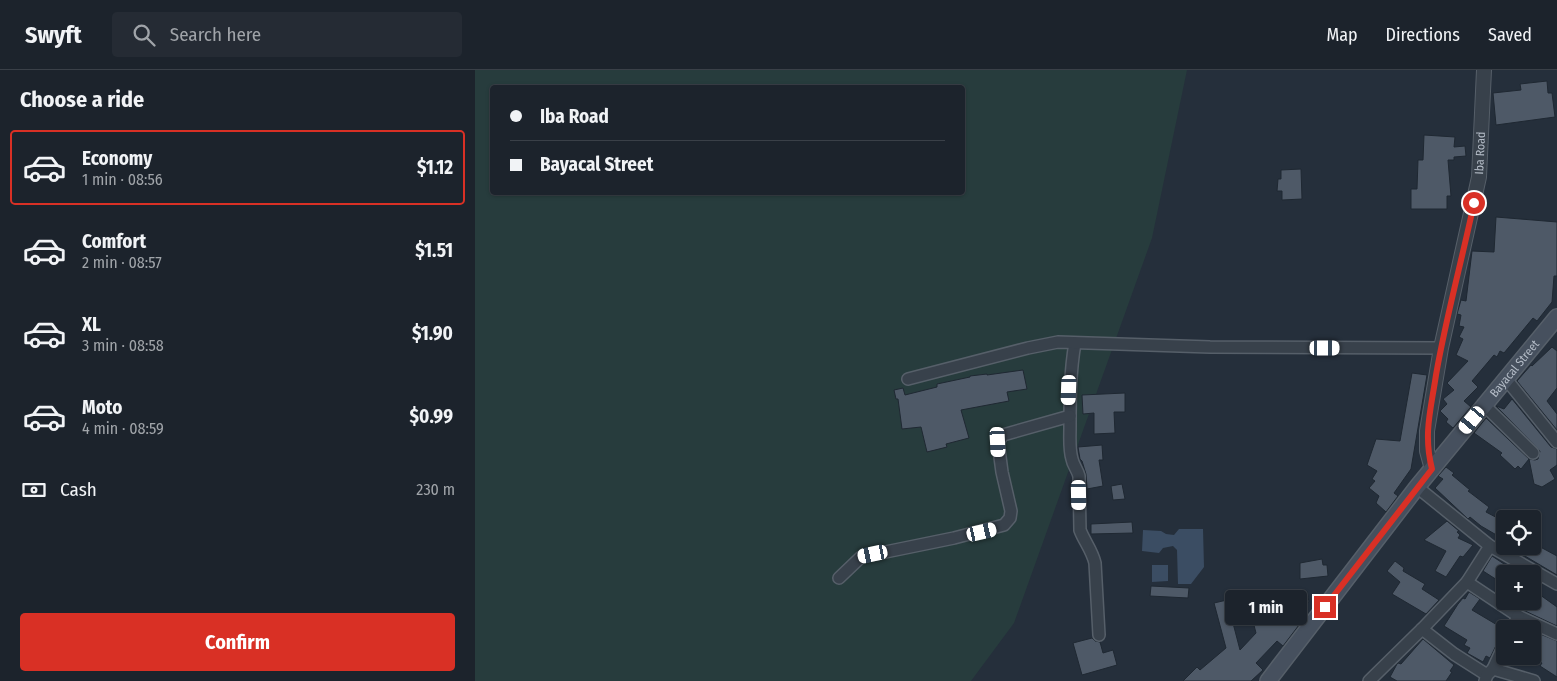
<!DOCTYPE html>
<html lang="en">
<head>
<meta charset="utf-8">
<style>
  :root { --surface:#1c232c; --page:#252b34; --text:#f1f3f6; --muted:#a0a4a9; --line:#3a4048; --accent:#d93025 }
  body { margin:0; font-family:"Fira Sans Condensed",sans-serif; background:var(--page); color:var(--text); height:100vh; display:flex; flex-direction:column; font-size:19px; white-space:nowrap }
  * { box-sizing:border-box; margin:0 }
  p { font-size:16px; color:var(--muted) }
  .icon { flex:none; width:28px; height:28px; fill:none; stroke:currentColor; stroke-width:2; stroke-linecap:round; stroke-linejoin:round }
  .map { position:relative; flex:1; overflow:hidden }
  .side { display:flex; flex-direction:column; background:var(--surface); width:475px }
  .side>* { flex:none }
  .top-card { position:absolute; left:15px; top:15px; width:475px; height:110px; border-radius:5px; box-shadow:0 1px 4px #0004,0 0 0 1px var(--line); display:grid; align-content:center; height:110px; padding:0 20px; background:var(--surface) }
  .controls { position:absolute; left:1021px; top:440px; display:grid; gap:10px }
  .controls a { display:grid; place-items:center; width:45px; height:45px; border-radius:5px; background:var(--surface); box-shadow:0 1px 4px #0004,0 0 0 1px var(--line); font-size:25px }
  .end { position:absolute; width:22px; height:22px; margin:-11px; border:6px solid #d93025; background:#fff; box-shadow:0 0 0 2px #fff }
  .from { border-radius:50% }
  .bubble { position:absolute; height:35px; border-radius:5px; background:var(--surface); box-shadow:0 1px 4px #0004,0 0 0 1px var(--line); font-size:16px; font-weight:700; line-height:35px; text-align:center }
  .car { position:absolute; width:15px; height:30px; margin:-15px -8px; border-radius:6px; box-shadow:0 0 4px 1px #0007; background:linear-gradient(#fff 24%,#345 0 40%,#fff 0 76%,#345 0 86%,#fff 0) }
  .top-card b { display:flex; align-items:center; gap:18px; height:48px; font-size:19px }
  .top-card b+b { border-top:1px solid var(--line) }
  .top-card i { width:12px; height:12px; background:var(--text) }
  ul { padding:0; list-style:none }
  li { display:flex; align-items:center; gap:15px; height:75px; margin:0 10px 8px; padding:0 10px; border:2px solid transparent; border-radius:5px }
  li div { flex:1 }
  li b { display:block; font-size:19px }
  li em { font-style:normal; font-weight:700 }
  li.on { border-color:var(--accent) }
  li>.icon { width:45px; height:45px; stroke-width:1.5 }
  h2 { padding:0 20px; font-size:22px; line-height:60px }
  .pay { display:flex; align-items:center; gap:12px; height:55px; padding:0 20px; font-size:19px }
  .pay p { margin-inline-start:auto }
  .primary-button { display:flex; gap:10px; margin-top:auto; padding:10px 20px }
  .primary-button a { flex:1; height:58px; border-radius:5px; background:var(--accent); color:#fff; font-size:20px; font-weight:700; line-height:58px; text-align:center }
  header { display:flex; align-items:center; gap:30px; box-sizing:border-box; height:70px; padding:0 25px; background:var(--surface); border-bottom:1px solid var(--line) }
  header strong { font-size:24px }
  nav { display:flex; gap:28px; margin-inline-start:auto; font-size:18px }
  .search { width:350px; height:45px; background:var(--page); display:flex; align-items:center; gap:12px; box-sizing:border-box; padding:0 18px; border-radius:5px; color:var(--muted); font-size:19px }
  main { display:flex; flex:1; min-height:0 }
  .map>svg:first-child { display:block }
</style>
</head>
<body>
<header>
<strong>Swyft</strong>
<div class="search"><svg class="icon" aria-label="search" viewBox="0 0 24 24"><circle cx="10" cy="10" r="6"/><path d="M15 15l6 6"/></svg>Search here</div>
<nav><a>Map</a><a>Directions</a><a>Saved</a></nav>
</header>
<main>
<section class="side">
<h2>Choose a ride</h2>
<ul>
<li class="on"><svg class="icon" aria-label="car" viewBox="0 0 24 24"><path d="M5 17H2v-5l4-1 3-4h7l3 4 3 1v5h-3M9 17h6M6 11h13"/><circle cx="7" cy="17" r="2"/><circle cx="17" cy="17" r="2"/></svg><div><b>Economy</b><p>1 min · 08:56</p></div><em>$1.12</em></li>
<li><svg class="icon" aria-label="car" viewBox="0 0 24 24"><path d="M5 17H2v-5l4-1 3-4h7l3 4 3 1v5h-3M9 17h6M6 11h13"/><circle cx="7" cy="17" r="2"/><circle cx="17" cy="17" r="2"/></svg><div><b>Comfort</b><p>2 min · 08:57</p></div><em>$1.51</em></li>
<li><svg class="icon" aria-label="car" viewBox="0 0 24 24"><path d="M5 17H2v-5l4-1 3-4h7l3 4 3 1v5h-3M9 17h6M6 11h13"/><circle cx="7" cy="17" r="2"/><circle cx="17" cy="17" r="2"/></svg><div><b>XL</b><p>3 min · 08:58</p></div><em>$1.90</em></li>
<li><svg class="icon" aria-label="car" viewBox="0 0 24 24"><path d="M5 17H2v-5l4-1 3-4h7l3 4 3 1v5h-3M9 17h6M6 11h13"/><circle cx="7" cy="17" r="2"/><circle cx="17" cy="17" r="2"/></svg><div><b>Moto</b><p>4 min · 08:59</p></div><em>$0.99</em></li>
</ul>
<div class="pay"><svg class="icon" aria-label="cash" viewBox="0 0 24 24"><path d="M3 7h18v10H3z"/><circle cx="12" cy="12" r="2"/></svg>Cash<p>230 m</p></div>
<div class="primary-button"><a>Confirm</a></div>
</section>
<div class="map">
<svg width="1082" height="611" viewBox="0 0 1082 611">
  <rect width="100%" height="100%" fill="#252f3b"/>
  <!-- green -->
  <path fill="#273c3d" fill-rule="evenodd" d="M0,0h712l-35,168 -138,385 -43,58h-496zM18,18h470v104h-470z"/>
  <!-- water -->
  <g fill="#3b4d63">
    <path d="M704,459h24l1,38 -13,17h-13l-1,-34 -4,-4 -10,2 -4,5 -17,-2 1,-21 18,1 5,3 8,1z"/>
    <path d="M677,495h16v16l-16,1z"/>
  </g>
  <!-- building -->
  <g fill="#4e5967" stroke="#1f2832">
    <path d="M1072,11l1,12h4l3,24 -59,8 -3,-32 28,-3 -1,-6z"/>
    <path d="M949,65l31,2 -1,10 11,-1 1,10 -12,1v3h-6l3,36h-4v13h-36v-20h6l1,-29h5z"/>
    <path d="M826,99l1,30 -20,1v-9h-5l1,-12h3v-9z"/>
    <path d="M1021,147l61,5v54h-3l-2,26 -15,19 -4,-3 -29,35 -4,-2 -3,6 -3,-2 -22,26 6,6 -14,14 7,6 -18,21 -7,-6 2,-3 -8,-8 7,-7 -4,-5 11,-9 -7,-7 21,-22 -12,-6 7,-16 -4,-2 5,-10 -5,-1 2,-11 -4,-1 4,-14 5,1 6,-50 22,1z"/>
    <path d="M1077,277l5,4v37l-10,13 10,13v16l-40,-49 14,-16 1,1z"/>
    <path d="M548,300l4,19 -20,3 2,9 -48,9 8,28 -23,6 1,3 -20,5 -6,-25 -19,2 -4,-30h-2l-2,-9 9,-2 2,7 32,-8v-3l33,-7v-1l17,-2v1z"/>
    <path d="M937,303l15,2 -16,94 -17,24 4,3 -12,16 -10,-9 3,-7 -10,-8 6,-7 -3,-2 5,-8 -10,-6 9,-26 24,2z"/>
    <path d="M650,323v19h-11l1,21 -21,1v-21l-11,1 -1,-19z"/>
    <path d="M1037,329l39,48 6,2v16l-7,5 5,9 -13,8 -8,-3 -5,-25 6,1 3,-1 2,-8 -44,-45 8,3z"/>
    <path d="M1011,348l43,41 -8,10 -3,-3 -3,3 -15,-14 2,-2 -28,-20z"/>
    <path d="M627,375l1,15h-4l4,26 -16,3 -1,-15 -4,-13 -2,-2 -2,-12z"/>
    <path d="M971,397l8,6 -2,2 18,15 -2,1 21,16 -3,5 19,10v18l-24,-14 -11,-9 -2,2 -33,-31 8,-9 -5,-3z"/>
    <path d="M647,414l3,15 -12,1 -2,-14z"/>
    <path d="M972,451l12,10 -2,1 3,3 -2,3 15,7 -10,12 -3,-1 -14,21 -11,-6 11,-20 -22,-11z"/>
    <path d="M657,452l1,11 -42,1v-10z"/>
    <path d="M1058,473l24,13v19l-49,-29h25z"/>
    <path d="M1017,486l27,18h-14v11l-22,-14z"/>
    <path d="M847,489l1,6h4l1,11 -28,3v-16z"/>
    <path d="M920,491l9,7 -1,3 22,13 -3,5 17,11 -13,14 -34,-20 8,-12 -13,-11z"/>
    <path d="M1058,509l9,5 -6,8 21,15v19l-34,-16 6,-9h4z"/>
    <path d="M676,516l38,2 -1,10 -38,-2z"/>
    <path d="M832,521l2,11 -55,12 45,11 -16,21 -6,-5 -21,22 7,7 -12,11h-68l14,-14 3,3 26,-22 -12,-45 13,-3 13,50 16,-17 -8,-31 23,-5v2z"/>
    <path d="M994,522l11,7 -8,11 32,19 -14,29 -4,-2 -3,6 -16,-9 3,-5 -6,-3 3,-5 -23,-14 14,-22 5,-6 2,1z"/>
    <path d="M1058,561l24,10v36l-17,-11 2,-3 -9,-5z"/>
    <path d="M617,568l3,3 5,1 3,11 10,-3 4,15 -35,10 -9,-32z"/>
    <path d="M948,569l31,26 -4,6 2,1 -6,9h-49l-7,-4 7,-13 1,-1 3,1z"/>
  </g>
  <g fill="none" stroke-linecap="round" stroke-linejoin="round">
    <!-- minor casing -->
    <g stroke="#565f69" stroke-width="14">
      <g id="minor">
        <path d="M600,273c-5,29 -5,56 -5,85 0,10 -1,21 2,31 1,6 5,10 7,17l1,54c4,11 12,20 15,33l4,72"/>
        <path d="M433,309l120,-31 30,-6 152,5 231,1"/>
        <path d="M1031,309l51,63"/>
        <path d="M1009,335l49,48"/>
        <path d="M942,417l73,59 67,38"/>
        <path d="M364,508l22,-21 93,-19 50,-13 6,-7 1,-7 -9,-39 -4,-30 5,-7 67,-19"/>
        <path d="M992,512l51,34 39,18"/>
        <path d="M947,559l32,25 33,21"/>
        <path d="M1037,559l6,-13"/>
        <path d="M1018,599l41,12"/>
        <path d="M894,611l53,-52 45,-47 23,-36"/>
        <path d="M1010,611l2,-6 6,-6 12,-26"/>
      </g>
    </g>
    <!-- tertiary casing -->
    <g stroke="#565f69" stroke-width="16">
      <g id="tertiary">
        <path id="s1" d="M957,399l-5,-18v-20l14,-83 38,-171 5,-107"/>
      </g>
    </g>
    <!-- secondary casing -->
    <g stroke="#565f69" stroke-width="18">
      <g id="secondary">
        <path id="s2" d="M793,611l149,-194 140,-170"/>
      </g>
    </g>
    <!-- minor -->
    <use href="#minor" stroke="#38414b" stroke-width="11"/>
    <!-- tertiary -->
    <use href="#tertiary" stroke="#38414b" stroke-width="14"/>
    <!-- secondary -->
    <use href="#secondary" stroke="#46505e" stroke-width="15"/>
  </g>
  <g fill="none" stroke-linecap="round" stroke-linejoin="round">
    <!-- route -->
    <path stroke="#d93025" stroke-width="6" d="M850,537l107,-138c-9,-35 -1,-60 4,-94 10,-58 26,-115 38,-172"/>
  </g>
  <g text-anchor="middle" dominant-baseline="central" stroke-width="4" stroke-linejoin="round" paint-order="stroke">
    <!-- street labels -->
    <g font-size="12" fill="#b4bcc7" stroke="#1d2630">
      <text stroke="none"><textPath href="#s1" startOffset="322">Iba Road</textPath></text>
      <text stroke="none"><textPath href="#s2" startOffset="398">Bayacal Street</textPath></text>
    </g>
  </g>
</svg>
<div class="controls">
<a><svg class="icon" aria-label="locate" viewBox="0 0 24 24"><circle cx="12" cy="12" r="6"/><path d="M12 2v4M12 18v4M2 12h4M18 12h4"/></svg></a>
<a>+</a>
<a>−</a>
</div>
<i class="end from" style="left:999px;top:133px"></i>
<i class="end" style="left:850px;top:537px"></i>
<div class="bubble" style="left:750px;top:520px;width:82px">1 min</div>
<i class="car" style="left:850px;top:278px;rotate:90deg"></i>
<i class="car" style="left:594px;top:320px;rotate:182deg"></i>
<i class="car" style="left:997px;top:350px;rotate:220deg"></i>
<i class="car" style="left:523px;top:372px;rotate:177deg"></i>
<i class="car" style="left:604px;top:425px;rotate:179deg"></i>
<i class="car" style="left:507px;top:462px;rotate:77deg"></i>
<i class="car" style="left:398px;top:484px;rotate:258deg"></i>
<div class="top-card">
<b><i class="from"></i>Iba Road</b>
<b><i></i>Bayacal Street</b>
</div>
</div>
</main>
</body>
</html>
